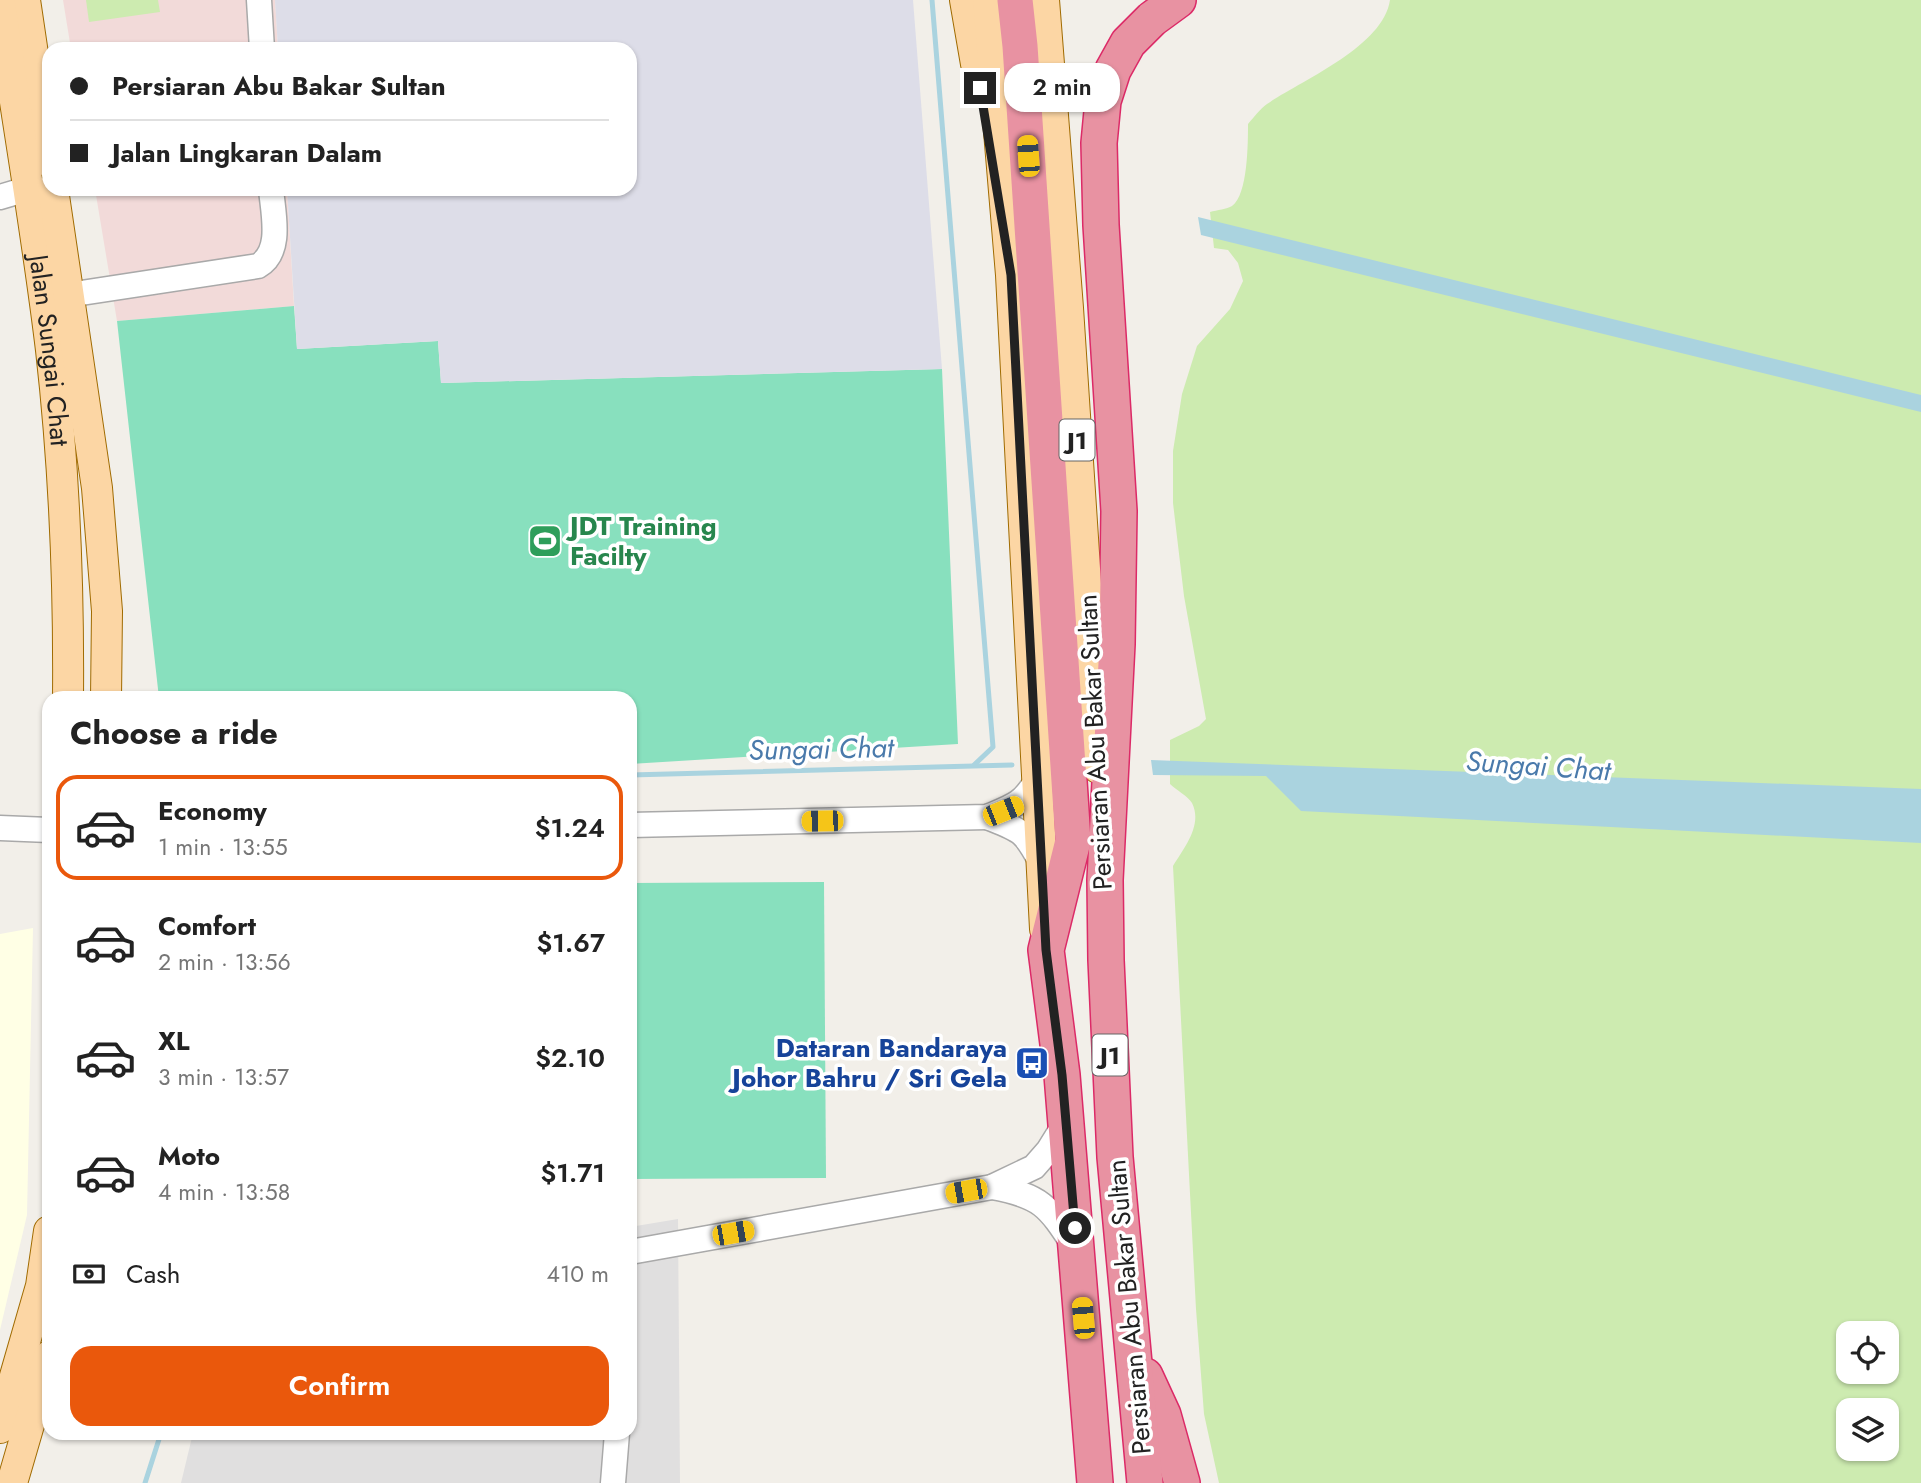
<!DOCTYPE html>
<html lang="en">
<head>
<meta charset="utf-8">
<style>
  :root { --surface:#fff; --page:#f6f6f6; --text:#222; --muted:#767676; --line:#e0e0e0; --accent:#ea580c }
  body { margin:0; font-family:Jost,sans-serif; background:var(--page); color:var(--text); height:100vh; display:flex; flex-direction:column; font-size:26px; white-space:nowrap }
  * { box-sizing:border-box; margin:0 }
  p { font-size:23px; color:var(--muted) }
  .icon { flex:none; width:38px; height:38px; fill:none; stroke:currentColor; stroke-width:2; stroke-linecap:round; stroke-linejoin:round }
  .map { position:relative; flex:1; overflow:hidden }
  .sheet { position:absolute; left:42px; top:691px; width:595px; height:749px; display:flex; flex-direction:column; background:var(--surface); border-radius:21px; box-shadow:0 2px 5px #0004 }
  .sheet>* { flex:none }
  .guide { position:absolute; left:42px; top:42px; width:595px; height:154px; border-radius:21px; box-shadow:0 2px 5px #0004; display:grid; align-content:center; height:154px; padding:0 28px; background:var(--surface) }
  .tools { position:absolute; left:1836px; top:1321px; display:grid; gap:14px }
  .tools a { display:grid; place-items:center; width:63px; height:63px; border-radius:14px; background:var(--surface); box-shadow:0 2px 5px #0004; font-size:35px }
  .end { position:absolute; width:32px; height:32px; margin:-16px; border:9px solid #222; background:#fff; box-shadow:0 0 0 4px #fff }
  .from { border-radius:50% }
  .bubble { position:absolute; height:49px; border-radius:21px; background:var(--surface); box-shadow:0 2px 5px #0004; font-size:23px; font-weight:600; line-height:49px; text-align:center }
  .car { position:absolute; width:21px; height:42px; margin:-21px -10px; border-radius:9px; box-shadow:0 0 5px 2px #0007; background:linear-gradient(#f5c518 24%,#345 0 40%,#f5c518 0 76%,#345 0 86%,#f5c518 0) }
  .guide b { display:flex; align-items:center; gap:24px; height:66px; font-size:26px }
  .guide b+b { border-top:2px solid var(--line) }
  .guide i { width:18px; height:18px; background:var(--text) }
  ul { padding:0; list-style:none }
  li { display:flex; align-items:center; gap:21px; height:105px; margin:0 14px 10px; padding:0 14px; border:4px solid transparent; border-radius:21px }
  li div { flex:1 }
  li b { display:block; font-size:26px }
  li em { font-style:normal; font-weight:600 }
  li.on { border-color:var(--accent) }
  li>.icon { width:63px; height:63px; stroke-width:1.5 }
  h2 { padding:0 28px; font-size:32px; line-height:84px }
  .pay { display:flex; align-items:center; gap:18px; height:77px; padding:0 28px; font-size:26px }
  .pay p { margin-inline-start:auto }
  .cta { display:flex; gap:14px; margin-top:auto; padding:14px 28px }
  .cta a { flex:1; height:80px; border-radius:21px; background:var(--accent); color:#fff; font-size:28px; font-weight:600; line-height:80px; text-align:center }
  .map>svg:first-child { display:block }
</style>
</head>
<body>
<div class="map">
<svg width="1921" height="1483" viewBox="0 0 1921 1483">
  <rect width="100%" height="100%" fill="#f2efe9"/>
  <!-- residential -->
  <path fill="#e0dfdf" d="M678,1219l2,264h-499l12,-50h437v-206z"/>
  <!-- commercial -->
  <g fill="#f2dad9">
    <path d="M63,0h212l3,49h-207z"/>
    <path d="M95,189h192l7,117 -177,15z"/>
  </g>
  <!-- education -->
  <path fill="#ffffe5" d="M33,928l-6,287 -27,115v-396z"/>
  <!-- grass -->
  <g fill="#cdebb0" fill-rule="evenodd">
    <path d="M86,0h72l2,12 -71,10z"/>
    <path d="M1390,0h531v1483h-702l-15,-69 -8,-105 -23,-443c11,-18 30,-41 19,-63 -4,-7 -16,-13 -22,-19v-44l29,-14 7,-7 -22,-123 -11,-93v-52l9,-57 15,-48 33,-37 13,-28 -5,-18 -10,-13 -14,-2 -4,-36c7,-2 17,-3 22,-6 16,-11 16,-64 16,-82 6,-7 12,-15 19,-20 35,-24 116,-57 123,-104zM1848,1334h38v38h-38zM1848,1410h38v39h-38z"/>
  </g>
  <!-- pitch -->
  <g fill="#88e0be">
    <path d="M294,306l3,43 141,-8 3,42 501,-14 16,375 -328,20v-66h-471l-42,-377z"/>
    <path d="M824,882l2,296 -196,1v-296z"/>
  </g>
  <!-- plaza -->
  <path fill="#dddde8" d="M275,0h638l29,369 -501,14 -3,-42 -141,8 -10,-160h343v-140h-352z"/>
  <!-- water -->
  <g fill="#aad3df">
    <path d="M1198,217l723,178v17l-720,-177z"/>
    <path d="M1151,760l770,29v54l-620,-32 -35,-35 -113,-1z"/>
  </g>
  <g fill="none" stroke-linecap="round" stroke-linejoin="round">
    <!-- stream -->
    <g stroke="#aad3df" stroke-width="5">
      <path d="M932,0l61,747 -19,18"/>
      <path d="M630,775l382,-10"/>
      <path d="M145,1483l16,-50"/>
    </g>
    <!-- minor casing -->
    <g stroke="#a9a9a9" stroke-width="27">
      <g id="minor">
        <path d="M259,0l3,49"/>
        <path d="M0,197l27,-8"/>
        <path d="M68,295l190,-29c25,-14 15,-53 13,-77"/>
        <path d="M987,817c35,14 37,13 55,47"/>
        <path d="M630,825l357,-8c27,-11 36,-13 51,-39"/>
        <path d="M0,828l49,2"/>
        <path d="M992,1187c50,9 56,19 83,60"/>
        <path d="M630,1252l362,-65 42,-20 14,-16 18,-29"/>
        <path d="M613,1483l4,-50"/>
      </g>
    </g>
    <!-- major casing -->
    <g stroke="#a06b00" stroke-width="32">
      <g id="major">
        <path d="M25,0l24,162"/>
        <path d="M965,0l11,64"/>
        <path d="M988,0l23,275 34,654"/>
        <path d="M1044,0l24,308 30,460"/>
        <path id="s1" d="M0,4c17,115 37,230 51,346 13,115 18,232 17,348"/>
        <path d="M53,189l44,299 10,123 -1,87"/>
        <path d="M0,1428l41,-142 8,-55"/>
        <path d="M12,1483l37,-127"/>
      </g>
    </g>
    <!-- highway casing -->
    <g stroke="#dc2a67" stroke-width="38">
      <g id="highway">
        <path d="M1015,0l5,46 53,795 -27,109 16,125 33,408"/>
        <path d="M1145,1376l18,39 19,68"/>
        <path d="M1145,1483l-30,-326 -9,-197 -1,-80 12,-236 2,-133 -18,-286 -2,-82 4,-42 10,-31 15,-27 24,-24 26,-19"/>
      </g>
    </g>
    <!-- minor -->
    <use href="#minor" stroke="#fff" stroke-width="24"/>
    <!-- major -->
    <use href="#major" stroke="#fcd6a4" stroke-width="30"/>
    <!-- highway -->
    <use href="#highway" stroke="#e892a2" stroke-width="35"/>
  </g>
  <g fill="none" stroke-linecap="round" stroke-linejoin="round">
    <!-- route -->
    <path stroke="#222" stroke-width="9" d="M980,88l31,187 35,675 16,125 13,153"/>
  </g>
  <!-- icons -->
  <defs>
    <g id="stadium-square" transform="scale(1.75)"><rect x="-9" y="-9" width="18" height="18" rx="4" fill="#2e9e5b" stroke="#fff"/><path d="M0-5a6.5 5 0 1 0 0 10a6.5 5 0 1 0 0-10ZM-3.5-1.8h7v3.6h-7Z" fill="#fff"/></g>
    <g id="bus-square" transform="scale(1.75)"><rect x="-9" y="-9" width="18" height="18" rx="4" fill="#1a4fb4" stroke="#fff"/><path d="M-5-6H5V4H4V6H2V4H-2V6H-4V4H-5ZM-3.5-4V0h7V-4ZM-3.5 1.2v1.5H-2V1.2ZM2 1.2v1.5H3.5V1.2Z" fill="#fff"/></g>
  </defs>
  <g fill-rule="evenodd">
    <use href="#stadium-square" x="545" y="541"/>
    <use href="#bus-square" x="1032" y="1063"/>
  </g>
  <g text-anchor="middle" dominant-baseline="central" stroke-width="7" stroke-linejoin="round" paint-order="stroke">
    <!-- shield labels -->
    <g fill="#fff" stroke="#646464" stroke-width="2">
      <rect x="1059.5" y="419.5" width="35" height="41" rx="5"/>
      <rect x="1092.5" y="1034.5" width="35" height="41" rx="5"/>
    </g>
    <g font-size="24" font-weight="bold" fill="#222">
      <text x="1077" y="440">J1</text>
      <text x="1110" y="1055">J1</text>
    </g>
    <!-- street labels -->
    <g font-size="26" fill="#222" stroke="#fff">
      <text stroke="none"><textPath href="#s1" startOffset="350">Jalan Sungai Chat</textPath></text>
      <text transform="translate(1095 742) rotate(-93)">Persiaran Abu Bakar Sultan</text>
      <text transform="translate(1129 1307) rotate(-95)">Persiaran Abu Bakar Sultan</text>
    </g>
    <!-- leisure labels -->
    <g font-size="26" font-weight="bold" fill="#27864d" stroke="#fff" text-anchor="start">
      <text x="570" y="526">JDT Training<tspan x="570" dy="30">Facilty</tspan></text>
    </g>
    <!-- transit labels -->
    <g font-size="26" font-weight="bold" fill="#164399" stroke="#fff" text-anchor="end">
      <text x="1007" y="1048">Dataran Bandaraya<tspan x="1007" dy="30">Johor Bahru / Sri Gela</tspan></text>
    </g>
    <!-- water labels -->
    <g font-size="28" font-style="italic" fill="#4a7aab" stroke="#fff">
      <text transform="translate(821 749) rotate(-1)">Sungai Chat</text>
      <text transform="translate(1538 766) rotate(4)">Sungai Chat</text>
    </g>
  </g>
</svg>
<div class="tools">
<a><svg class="icon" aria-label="locate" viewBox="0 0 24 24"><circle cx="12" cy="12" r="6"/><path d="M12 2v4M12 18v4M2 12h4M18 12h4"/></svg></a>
<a><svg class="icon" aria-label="layers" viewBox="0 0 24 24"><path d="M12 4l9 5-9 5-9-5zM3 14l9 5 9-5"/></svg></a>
</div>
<i class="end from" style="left:1075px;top:1228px"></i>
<i class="end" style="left:980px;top:88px"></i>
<div class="bubble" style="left:1004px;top:63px;width:116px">2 min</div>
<i class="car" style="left:1028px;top:156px;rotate:356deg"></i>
<i class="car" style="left:1003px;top:811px;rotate:68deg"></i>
<i class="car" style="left:822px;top:821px;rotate:269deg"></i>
<i class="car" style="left:966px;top:1191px;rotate:260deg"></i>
<i class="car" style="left:733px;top:1233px;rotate:80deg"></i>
<i class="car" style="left:1083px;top:1318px;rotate:355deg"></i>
<div class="guide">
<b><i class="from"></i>Persiaran Abu Bakar Sultan</b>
<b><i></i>Jalan Lingkaran Dalam</b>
</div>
<section class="sheet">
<h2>Choose a ride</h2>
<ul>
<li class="on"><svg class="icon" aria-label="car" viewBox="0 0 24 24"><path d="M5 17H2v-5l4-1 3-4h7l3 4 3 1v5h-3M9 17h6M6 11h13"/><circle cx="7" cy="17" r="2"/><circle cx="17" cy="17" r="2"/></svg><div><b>Economy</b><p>1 min · 13:55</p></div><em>$1.24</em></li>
<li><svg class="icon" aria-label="car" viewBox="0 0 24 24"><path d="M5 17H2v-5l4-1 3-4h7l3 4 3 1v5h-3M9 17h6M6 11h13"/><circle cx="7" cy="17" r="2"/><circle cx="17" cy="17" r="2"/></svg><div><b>Comfort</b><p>2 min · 13:56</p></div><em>$1.67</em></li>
<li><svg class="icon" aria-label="car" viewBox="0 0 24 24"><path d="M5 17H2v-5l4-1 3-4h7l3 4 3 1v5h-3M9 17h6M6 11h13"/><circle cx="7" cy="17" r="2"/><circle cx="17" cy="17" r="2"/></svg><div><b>XL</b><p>3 min · 13:57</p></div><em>$2.10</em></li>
<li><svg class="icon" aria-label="car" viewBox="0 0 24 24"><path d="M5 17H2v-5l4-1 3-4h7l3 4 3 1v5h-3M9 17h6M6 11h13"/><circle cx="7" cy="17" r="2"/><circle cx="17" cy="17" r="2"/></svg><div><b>Moto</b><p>4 min · 13:58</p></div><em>$1.71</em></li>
</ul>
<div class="pay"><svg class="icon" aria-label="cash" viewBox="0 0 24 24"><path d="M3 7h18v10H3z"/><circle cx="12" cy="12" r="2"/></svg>Cash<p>410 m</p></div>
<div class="cta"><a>Confirm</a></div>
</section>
</div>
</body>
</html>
